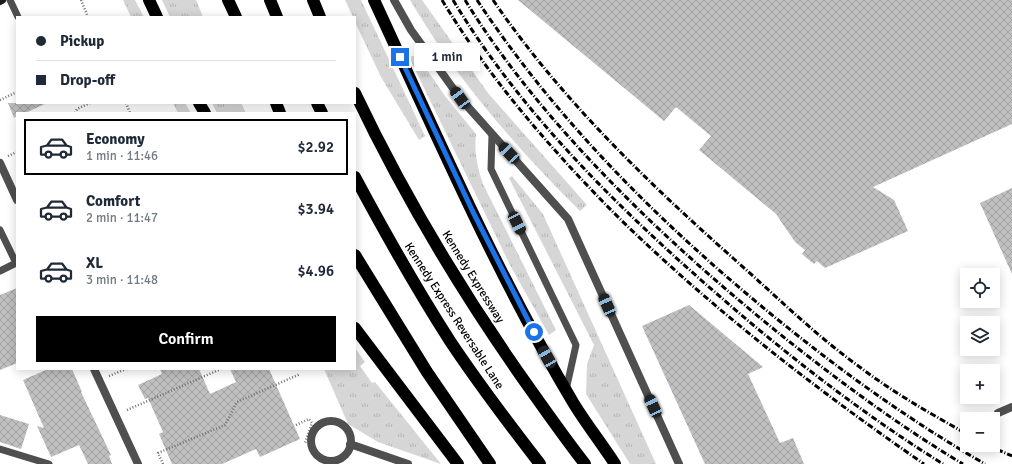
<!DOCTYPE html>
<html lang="en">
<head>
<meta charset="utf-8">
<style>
  :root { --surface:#fff; --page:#f2f2f3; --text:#1f2937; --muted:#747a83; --line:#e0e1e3; --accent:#000 }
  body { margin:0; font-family:Signika,sans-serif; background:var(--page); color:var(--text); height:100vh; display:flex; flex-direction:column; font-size:15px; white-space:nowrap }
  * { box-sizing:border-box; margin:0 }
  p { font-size:13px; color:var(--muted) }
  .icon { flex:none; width:22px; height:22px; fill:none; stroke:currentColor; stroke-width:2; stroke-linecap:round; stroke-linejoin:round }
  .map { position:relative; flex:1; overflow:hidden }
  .panel { position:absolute; left:16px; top:112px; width:340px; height:258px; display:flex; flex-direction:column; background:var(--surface); border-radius:0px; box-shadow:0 2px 10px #0003 }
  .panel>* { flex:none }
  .guide { position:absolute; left:16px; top:16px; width:340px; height:88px; border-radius:0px; box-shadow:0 2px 10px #0003; display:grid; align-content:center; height:88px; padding:0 20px; background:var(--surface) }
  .buttons { position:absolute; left:960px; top:268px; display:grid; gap:8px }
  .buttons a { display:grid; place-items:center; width:40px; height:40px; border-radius:0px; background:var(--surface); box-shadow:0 2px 10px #0003; font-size:20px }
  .end { position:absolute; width:18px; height:18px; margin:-9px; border:5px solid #1a73e8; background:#fff; box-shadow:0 0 0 2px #fff }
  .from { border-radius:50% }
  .bubble { position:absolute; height:28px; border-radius:0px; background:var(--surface); box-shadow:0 2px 10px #0003; font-size:13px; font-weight:600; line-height:28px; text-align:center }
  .car { position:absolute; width:12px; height:24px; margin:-12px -6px; border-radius:5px; box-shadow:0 0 3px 1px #0007; background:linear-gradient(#222 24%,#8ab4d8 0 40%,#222 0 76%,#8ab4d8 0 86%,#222 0) }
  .guide b { display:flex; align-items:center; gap:14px; height:38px; font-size:15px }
  .guide b+b { border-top:1px solid var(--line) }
  .guide i { width:10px; height:10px; background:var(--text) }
  ul { padding:7px 0 0; list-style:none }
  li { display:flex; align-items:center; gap:12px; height:56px; margin:0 8px 6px; padding:0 12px; border:2px solid transparent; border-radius:0px }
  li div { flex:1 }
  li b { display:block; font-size:15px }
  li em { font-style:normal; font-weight:600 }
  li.active { border-color:var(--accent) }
  li>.icon { width:36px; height:36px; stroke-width:1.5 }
  .primary-button { display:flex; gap:8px; margin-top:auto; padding:8px 20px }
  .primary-button a { flex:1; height:46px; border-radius:0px; background:var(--accent); color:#fff; font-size:16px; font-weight:600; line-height:46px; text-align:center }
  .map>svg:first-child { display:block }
</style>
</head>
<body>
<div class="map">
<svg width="1012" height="464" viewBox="0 0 1012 464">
  <defs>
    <pattern id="grass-tufts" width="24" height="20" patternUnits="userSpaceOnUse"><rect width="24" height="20" fill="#d6d6d6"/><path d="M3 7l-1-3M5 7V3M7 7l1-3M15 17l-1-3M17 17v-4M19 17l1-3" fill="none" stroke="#b6b6b6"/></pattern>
    <pattern id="building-cross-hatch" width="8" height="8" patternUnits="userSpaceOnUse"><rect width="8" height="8" fill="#bfbfbf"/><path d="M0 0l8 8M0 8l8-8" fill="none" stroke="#a2a2a2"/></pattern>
  </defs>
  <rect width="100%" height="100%" fill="#fff"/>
  <!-- grass -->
  <g fill="url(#grass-tufts)">
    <path d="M123,0h12l9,17h-13z"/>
    <path d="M162,0h34l7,17h-33z"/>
    <path d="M345,0h16l64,136 -6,4 -38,-63 -26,-55v-5h-2z"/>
    <path d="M410,0h12l66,93 99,112 -7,6c-64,-63 -124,-133 -170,-211z"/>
    <path d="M417,55l28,41 31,38c-2,18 1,32 7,50l73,146 -7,5 -39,-70 -101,-208z"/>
    <path d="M173,103h12l6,10h-13z"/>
    <path d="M212,103h29l5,10h-29z"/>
    <path d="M512,176l31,38 113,250h-26l-44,-70 1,-30 7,-19 -85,-167z"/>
    <path d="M355,348l10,14 -5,4 12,17 3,-1 66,82 -63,-22 -30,-18 -24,-55h31z"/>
  </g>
  <!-- building -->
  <g fill="url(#building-cross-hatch)">
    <path d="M518,0h494v124l-139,63 21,13 14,31 -83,37 -8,-7 -3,3 -12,-10 3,-4 -10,-8 -19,-28 -77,-64 12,-14 -35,-29 -12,14z"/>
    <path d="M8,103h39l-22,10h-8v3l-3,2z"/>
    <path d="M1012,188v86l-32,-71z"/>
    <path d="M17,288v75l-17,7v-75z"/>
    <path d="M689,305l74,62 -15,7 32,69 13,-5 11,26h-99l-63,-138z"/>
    <path d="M48,369h24l10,23h-1l30,63 -2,1 3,8h-24l-9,-19 -28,12 -14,-31 7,2 -21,-48z"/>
    <path d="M160,369h39l11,25 26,-12 -6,-13h39l31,70 -40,18 -4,-8 -34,15h-50l-13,-30 4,-2 -15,-34 -3,1 -7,-14 24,-11z"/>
    <path d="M0,415l29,9 -8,25 -21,-7z"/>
  </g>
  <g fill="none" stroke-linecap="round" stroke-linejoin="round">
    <!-- path -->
    <g stroke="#717171" stroke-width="2.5" stroke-dasharray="1 2" stroke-linecap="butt">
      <path d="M81,0l7,17"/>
      <path d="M0,100l17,-8"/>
      <path d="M126,103l4,10"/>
      <path d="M75,113l2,-4 13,-6"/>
      <path d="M8,156l9,-4"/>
      <path d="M109,376l17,-7"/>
      <path d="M127,410l94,-41"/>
      <path d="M296,425l13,-6 3,4 -7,20"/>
      <path d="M163,464l-5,-11 67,-28 12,-23 63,-28"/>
    </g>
    <!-- lane -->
    <g stroke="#4f4f4f" stroke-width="7">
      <path d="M10,0l8,17"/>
      <path d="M492,135l-1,34 85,176 -10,45"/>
      <path d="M0,230l16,33 -16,8"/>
      <path d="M0,449l49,15"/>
    </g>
    <!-- street -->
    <g stroke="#4f4f4f" stroke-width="8">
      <path d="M394,0l17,30 49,68 108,121 111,245"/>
      <path d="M0,163l17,37"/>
      <path d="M94,369l44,95"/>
      <path d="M998,413l14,-6"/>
      <circle cx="331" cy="441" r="20"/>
      <path d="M350,444l58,20"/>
    </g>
    <!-- secondary -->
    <path stroke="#1c1c1c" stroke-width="8" d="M0,1l2,-1"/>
    <!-- highway -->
    <g stroke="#000" stroke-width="12">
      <path d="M149,0l8,17"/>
      <path d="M228,0l8,17"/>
      <path d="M270,0l7,17"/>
      <path d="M313,0l7,17"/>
      <path d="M374,0c63,136 123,275 200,404 13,21 28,40 41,60"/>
      <path d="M355,93c50,105 110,205 178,300 17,24 34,48 52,71"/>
      <path d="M199,103l6,10"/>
      <path d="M276,103l4,10"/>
      <path d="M317,103l5,10"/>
      <path d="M355,177c30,56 61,111 95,164 28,42 59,83 90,123"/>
      <path d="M355,255l72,117 63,92"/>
      <path d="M355,328l103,136"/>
    </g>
    <!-- rail -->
    <g stroke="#000" stroke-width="3" stroke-dasharray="6 2 1 2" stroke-linecap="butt">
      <path d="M442,0c49,81 112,153 179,220 94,91 196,170 303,244"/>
      <path d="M453,0c68,113 165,208 264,294 71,62 146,120 226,170"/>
      <path d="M465,0c79,128 204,245 321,339 57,45 115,88 177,125"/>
      <path d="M477,0c71,107 159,199 257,283 78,67 161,129 251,181"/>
      <path d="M493,0c67,98 153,181 241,259 41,36 79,74 123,106 34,26 72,48 110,69"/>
      <path d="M987,445l25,11"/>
    </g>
  </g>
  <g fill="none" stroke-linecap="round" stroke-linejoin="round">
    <!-- route -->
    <path stroke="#1a73e8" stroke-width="5" d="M400,57l73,155 61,120"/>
  </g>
  <g text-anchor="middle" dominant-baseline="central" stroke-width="4" stroke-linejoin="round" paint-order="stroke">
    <!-- street labels -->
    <g font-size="12" fill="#000" stroke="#fff">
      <text transform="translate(473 277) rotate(58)">Kennedy Expressway</text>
      <text transform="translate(454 316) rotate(57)">Kennedy Express Reversable Lane</text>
    </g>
  </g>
</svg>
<div class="buttons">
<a><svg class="icon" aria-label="locate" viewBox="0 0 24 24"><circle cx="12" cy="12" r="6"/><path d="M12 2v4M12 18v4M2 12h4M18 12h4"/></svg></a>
<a><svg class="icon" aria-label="layers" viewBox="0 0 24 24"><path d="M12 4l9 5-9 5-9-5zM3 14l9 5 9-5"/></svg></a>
<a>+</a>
<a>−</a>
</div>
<i class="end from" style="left:534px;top:332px"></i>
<i class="end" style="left:400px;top:57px"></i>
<div class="bubble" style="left:414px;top:43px;width:66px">1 min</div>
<i class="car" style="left:460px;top:98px;rotate:324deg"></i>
<i class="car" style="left:509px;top:153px;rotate:317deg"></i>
<i class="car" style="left:517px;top:223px;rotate:154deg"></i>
<i class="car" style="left:607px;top:305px;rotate:336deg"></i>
<i class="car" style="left:547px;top:357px;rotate:330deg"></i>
<i class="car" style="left:653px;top:406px;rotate:335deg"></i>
<div class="guide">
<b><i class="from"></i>Pickup</b>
<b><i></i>Drop-off</b>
</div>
<section class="panel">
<ul>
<li class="active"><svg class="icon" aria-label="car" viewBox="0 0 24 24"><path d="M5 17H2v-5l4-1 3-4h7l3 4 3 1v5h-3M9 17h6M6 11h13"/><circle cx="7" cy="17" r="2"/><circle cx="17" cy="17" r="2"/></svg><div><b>Economy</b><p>1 min · 11:46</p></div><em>$2.92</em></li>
<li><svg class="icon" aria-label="car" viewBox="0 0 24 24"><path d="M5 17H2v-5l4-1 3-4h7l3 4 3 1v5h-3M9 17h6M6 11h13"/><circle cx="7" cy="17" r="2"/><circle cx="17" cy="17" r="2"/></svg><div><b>Comfort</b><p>2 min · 11:47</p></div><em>$3.94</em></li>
<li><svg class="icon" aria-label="car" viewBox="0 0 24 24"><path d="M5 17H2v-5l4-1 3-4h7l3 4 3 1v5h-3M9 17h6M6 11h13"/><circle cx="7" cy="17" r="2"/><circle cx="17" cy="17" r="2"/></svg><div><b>XL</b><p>3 min · 11:48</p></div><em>$4.96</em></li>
</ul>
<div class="primary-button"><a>Confirm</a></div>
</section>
</div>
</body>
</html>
